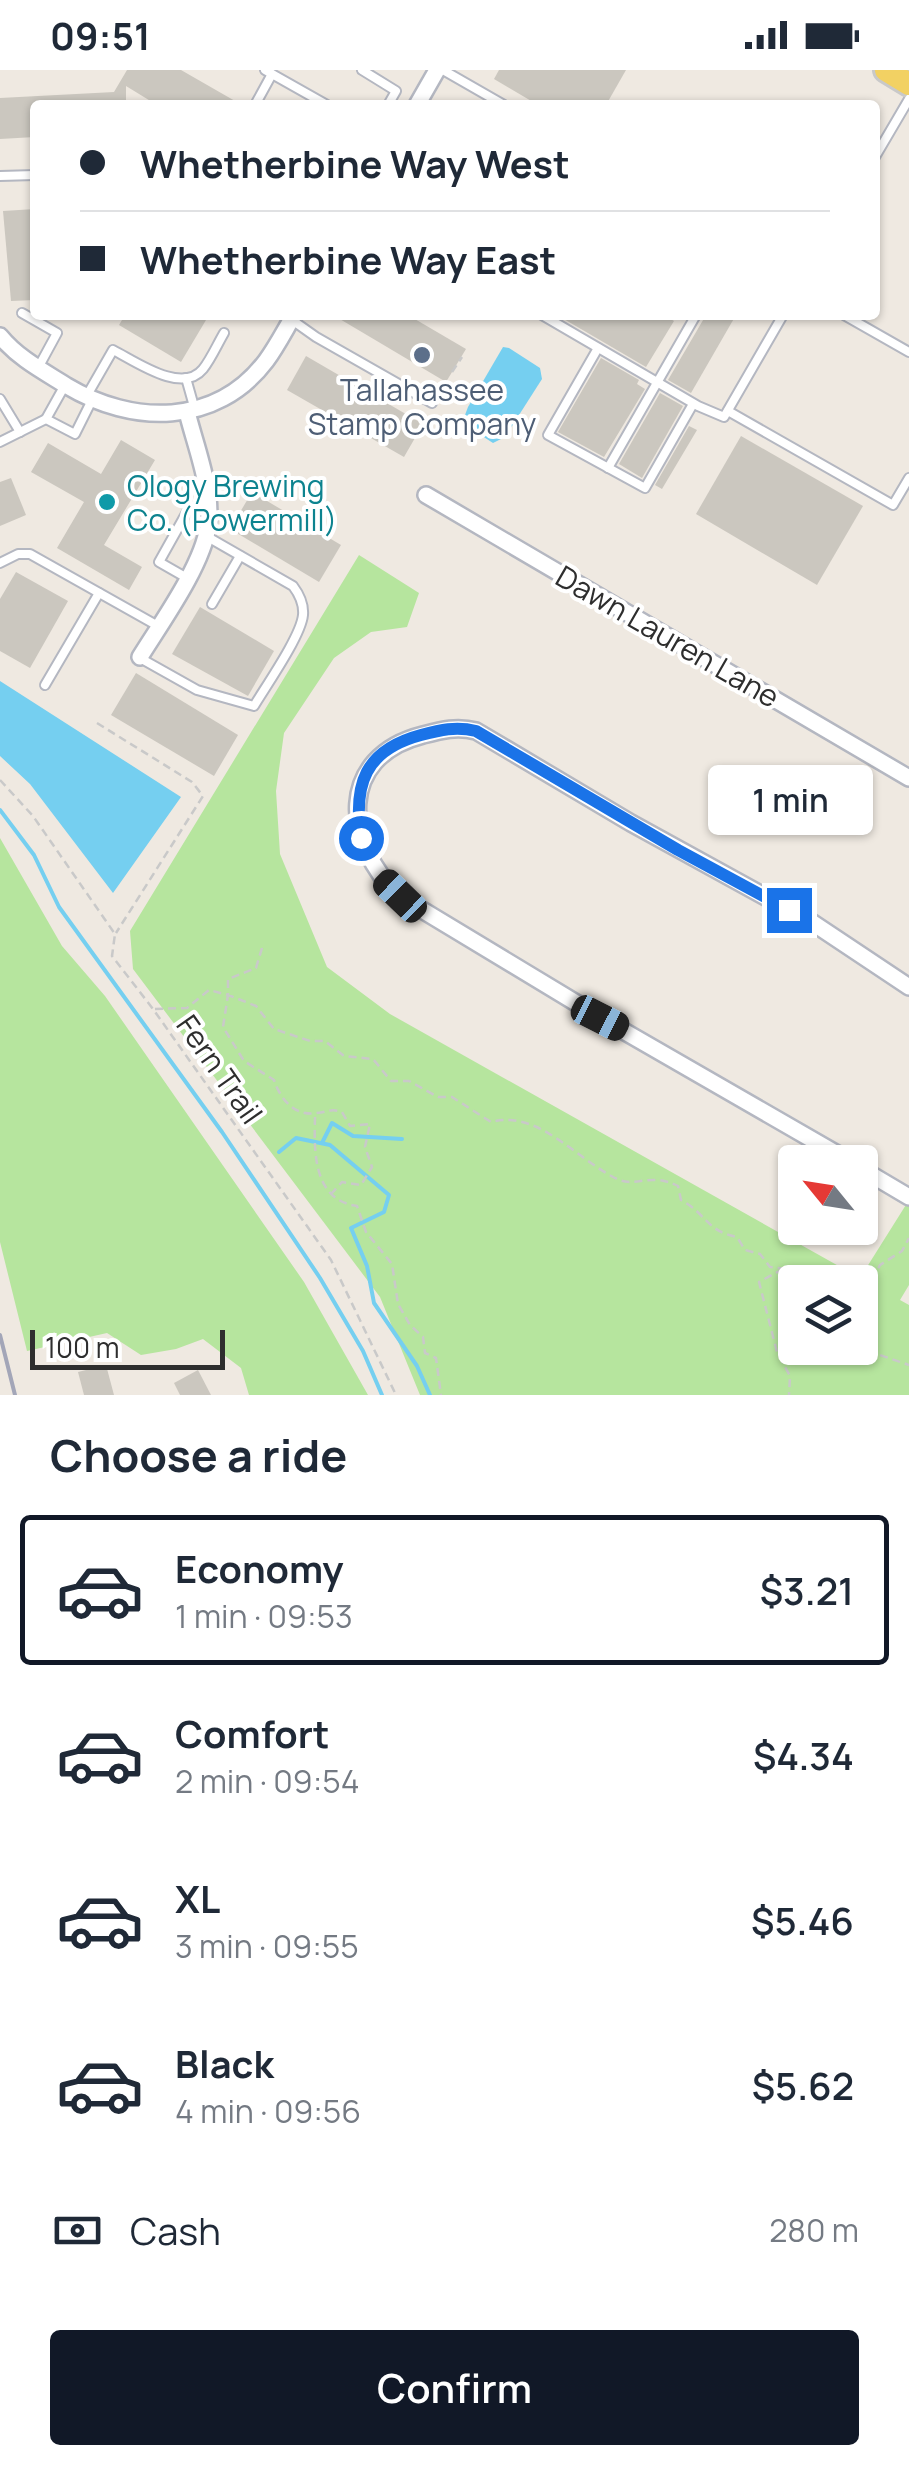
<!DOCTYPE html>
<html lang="en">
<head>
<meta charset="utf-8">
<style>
  :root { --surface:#fff; --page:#f6f6f7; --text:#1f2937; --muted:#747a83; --line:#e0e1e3; --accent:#111827 }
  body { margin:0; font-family:Manrope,sans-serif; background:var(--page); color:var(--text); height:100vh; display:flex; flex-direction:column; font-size:38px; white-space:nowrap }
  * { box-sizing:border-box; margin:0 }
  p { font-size:32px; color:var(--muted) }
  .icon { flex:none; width:55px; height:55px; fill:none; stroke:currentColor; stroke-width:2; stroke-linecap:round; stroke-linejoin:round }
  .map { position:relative; height:1325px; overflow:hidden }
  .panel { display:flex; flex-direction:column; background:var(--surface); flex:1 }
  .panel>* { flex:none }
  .guide { position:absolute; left:30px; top:30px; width:850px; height:220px; border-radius:10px; box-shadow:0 2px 8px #0004; display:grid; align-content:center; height:220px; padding:0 50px; background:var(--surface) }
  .needle { width:65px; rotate:300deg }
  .controls { position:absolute; left:778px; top:1075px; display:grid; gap:20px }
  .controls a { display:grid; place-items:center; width:100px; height:100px; border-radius:10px; background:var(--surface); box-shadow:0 2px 8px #0004; font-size:50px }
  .scale { position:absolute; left:30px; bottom:25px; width:195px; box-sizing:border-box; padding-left:10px; border:5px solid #2e2e2e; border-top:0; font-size:28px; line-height:35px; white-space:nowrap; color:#2e2e2e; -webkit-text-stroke:8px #fff; paint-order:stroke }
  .end { position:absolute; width:45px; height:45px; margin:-22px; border:12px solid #1a73e8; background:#fff; box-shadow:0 0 0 5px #fff }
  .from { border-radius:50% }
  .bubble { position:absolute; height:70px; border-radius:10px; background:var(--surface); box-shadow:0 2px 8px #0004; font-size:32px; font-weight:600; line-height:70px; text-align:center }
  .car { position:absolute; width:30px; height:60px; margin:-30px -15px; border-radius:12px; box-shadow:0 0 8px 2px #0007; background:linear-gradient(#222 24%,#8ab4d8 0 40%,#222 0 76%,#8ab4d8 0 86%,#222 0) }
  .guide b { display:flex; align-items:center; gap:35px; height:95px; font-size:38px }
  .guide b+b { border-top:2px solid var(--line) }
  .guide i { width:25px; height:25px; background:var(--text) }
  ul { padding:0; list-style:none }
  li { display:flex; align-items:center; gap:30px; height:150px; margin:0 20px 15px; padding:0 30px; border:5px solid transparent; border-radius:10px }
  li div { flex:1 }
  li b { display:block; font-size:38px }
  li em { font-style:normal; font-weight:600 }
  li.active { border-color:var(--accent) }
  li>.icon { width:90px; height:90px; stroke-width:1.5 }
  h2 { padding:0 50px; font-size:45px; line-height:120px }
  .pay { display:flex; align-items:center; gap:25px; height:110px; padding:0 50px; font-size:38px }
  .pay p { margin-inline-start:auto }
  .cta { display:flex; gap:20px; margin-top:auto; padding:20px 50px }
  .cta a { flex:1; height:115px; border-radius:10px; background:var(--accent); color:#fff; font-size:40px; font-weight:600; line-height:115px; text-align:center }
  .status { display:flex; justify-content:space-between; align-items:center; height:70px; padding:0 50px; background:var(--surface); direction:ltr }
  .status svg { height:28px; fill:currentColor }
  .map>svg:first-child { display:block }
</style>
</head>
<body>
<div class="status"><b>09:51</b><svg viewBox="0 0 49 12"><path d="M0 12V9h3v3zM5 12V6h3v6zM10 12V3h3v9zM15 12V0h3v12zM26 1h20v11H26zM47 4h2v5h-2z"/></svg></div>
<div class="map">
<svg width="909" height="1325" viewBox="0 0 909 1325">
  <rect width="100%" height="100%" fill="#efe9e1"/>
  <!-- green -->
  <g fill="#b6e59e" fill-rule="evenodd">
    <path d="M359,485l60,38 -12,34 -36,5 -37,26 -50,75 -8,58 4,63 47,113 63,47 470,264 49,-78v85l-9,15 9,5v90h-489l-40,-98 -247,-328 -3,-38zM795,1212h65v66h-65z"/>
    <path d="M0,768l62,108 43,50 199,286 64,113h-119l-8,-27 -38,-29 -27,10 -35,6 -34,-22 -80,18 -27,-109z"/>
  </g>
  <!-- water -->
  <g fill="#75cff0">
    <path d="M503,277l6,1 31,20 2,11 -37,58 -12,6 -31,-20 6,-16z"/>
    <path d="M0,611l181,116 -68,96 -83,-109 -30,-28z"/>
  </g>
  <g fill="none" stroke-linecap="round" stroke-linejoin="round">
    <!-- stream -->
    <g stroke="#75cff0" stroke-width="4">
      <path d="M0,740l34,45 25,52 163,225 98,146 43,73 19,44"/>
      <path d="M322,1073l10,-20 21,13 49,3"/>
      <path d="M279,1082l17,-14 34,7 59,50 -5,17 -33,16 16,38 7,37 43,63 13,29"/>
    </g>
  </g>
  <!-- building -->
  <g fill="#cbc7bf">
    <path d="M127,0h54l61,35h-85l-31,-19v19h-91v32l-35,2v-41l114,-6z"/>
    <path d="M499,0h127l-20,35h-68l-44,-26z"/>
    <path d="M35,139v91l-24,1 -8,-90z"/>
    <path d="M125,245h84l-28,47 -62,-37z"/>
    <path d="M333,245h75l58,34 -20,33z"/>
    <path d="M557,245h107l10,6 -28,46z"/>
    <path d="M706,245h30l-45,78 -23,-13z"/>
    <path d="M306,286l117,68 -19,33 -117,-67z"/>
    <path d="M601,288l38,22 -2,4 8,5 -41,68 -46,-25z"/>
    <path d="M660,323l23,13 -41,72 -23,-14z"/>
    <path d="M689,356l8,4 -35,59 -7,-4z"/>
    <path d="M741,366l122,70 -46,79 -121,-71z"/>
    <path d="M121,370l34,20 -51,85 38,22 -13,23 -72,-42 27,-46 -53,-30 17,-29 53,31z"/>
    <path d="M11,408l15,37 -26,11v-44z"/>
    <path d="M252,422l89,53 -22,37 -89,-53z"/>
    <path d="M16,502l52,29 -38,67 -30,-17v-52z"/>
    <path d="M200,537l74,44 -26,45 -76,-42z"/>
    <path d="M136,603l102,62 -24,41 -103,-61z"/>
    <path d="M106,1295l8,30h-30l-6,-23z"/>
    <path d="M198,1300l13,25h-31l-6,-12z"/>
  </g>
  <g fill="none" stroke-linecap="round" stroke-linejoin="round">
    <!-- lane casing -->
    <g stroke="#b4b7c1" stroke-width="12">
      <g id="lane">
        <path d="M265,0l62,35"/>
        <path d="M362,0l34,21 -8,14"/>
        <path d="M443,0l61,35"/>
        <path d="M255,35l17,-31"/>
        <path d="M875,87l34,-58"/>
        <path d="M0,106l35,-1"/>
        <path d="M22,243l35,20 -19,35"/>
        <path d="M542,245l156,91 26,11 59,-102"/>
        <path d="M844,245l65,37"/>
        <path d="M292,250l24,17 116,66"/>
        <path d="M598,278l-50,87 97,53 48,-84"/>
        <path d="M186,308l9,32"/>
        <path d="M65,315l-19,34 29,15 17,-34"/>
        <path d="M86,327l27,-47c22,11 69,45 90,19 8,-10 14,-24 21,-36"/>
        <path d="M0,329l20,33"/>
        <path d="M728,341l165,94 16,-27"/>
        <path d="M0,372l46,-23"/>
        <path d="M608,398l88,-153"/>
        <path d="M0,493l18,-9h12l128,72"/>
        <path d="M187,508l-28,-16 28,-50 21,-8"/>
        <path d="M212,534l28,-48"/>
        <path d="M140,588l57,32 57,16c12,-20 47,-70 49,-91 1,-11 -4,-21 -10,-29l-87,-50"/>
        <path d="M45,615l54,-92"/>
      </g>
    </g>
    <!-- street casing -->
    <g stroke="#b4b7c1" stroke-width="20">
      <g id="street">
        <path d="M417,35l20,-35"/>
        <path d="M0,266c18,22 43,35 67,50 65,39 149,41 199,-25 11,-15 19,-31 28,-46"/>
        <path d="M426,425l483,283"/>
        <path d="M140,587c21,-34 63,-92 68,-131 5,-37 -12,-78 -21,-114"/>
        <path d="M851,1092l-250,-144 -202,-122c-55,-53 -63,-139 24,-161 19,-5 34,-9 53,-4l155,92 182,100 96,64"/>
        <path d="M860,1098l49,29"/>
      </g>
    </g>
    <!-- primary casing -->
    <g stroke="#c9c9c9" stroke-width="28">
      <path id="primary" d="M886,0l23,14"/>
    </g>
    <!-- path -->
    <g stroke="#c9c9c9" stroke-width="2.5" stroke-dasharray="8 5" stroke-linecap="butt">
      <path d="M452,302l10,-15"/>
      <path d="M97,653l95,59 11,14 -87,137"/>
      <path d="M0,710l33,36 82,118 -3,22 41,53 178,251 65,135"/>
      <path d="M262,878l-6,20 -28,11v16l28,11 18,23 36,12h15l19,15 29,3 18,22h18l29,16h14l39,25c47,-13 85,37 126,57 18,9 34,-7 61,7l3,14c26,14 25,31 56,37l8,13 15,4 10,13 60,7 18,8"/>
      <path d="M155,939l32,-1 22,-18 19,5 -5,32 21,34 30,19c6,19 21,37 43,33 12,-1 13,-5 25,-1l8,14 20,-2 -5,23 7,20 -11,18 -19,-3 -11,12"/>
      <path d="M315,1047c-1,35 -2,83 42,89l9,26 26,32 6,40 12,21 13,12 2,16 11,5 5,37"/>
      <path d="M783,1199l-24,13 18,70 13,24 -1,19"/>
      <path d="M860,1218l6,3 -6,7"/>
      <path d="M866,1221l14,-26 22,-14 7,-13"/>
      <path d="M860,1269l17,15 32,11"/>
    </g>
    <!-- lane -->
    <use href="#lane" stroke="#fff" stroke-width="8"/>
    <!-- street -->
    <use href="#street" stroke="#fff" stroke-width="15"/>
    <!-- primary -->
    <use href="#primary" stroke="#f2d163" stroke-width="22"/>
    <!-- rail -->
    <path stroke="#a3a6b8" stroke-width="4" d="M0,1265l15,60"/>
  </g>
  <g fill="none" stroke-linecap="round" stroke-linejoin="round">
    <!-- route -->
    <path stroke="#1a73e8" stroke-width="12" d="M361,768c-8,-54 4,-88 60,-103 19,-5 35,-9 55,-4l202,119 111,60"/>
  </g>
  <!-- markers -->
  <circle fill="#5c6f8a" stroke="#fff" stroke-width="4" cx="422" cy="285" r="10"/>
  <circle fill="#0f9aa8" stroke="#fff" stroke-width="4" cx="107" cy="432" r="10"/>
  <g text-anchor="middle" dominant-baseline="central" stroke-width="8" stroke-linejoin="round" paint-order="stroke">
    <!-- service labels -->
    <g font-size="30" fill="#4e5e75" stroke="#fff">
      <text x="422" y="319">Tallahassee<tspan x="422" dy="34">Stamp Company</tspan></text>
    </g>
    <!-- culture labels -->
    <g font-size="30" fill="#0d838f" stroke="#fff" text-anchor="start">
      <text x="127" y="415">Ology Brewing<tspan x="127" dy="34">Co. (Powermill)</tspan></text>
    </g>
    <!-- street labels -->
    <g font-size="30" fill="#2e2e2e" stroke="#fff">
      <text transform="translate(668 566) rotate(30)">Dawn Lauren Lane</text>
      <text transform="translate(220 999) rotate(55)">Fern Trail</text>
    </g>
  </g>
</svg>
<div class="controls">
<a><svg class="needle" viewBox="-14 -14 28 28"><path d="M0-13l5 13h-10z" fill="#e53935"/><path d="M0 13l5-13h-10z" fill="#747a83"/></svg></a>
<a><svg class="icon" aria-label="layers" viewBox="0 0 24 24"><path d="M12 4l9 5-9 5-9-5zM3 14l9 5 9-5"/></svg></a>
</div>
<div class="scale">100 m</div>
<i class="end from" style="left:361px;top:768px"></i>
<i class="end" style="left:789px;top:840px"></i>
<div class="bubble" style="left:708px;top:695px;width:165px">1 min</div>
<i class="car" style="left:400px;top:826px;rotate:314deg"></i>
<i class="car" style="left:600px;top:948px;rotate:117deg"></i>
<div class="guide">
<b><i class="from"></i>Whetherbine Way West</b>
<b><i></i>Whetherbine Way East</b>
</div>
</div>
<section class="panel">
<h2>Choose a ride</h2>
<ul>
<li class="active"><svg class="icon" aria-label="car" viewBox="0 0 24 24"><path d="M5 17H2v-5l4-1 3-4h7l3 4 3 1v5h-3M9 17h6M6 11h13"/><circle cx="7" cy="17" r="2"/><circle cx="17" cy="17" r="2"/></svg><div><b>Economy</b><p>1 min · 09:53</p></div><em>$3.21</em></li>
<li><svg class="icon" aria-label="car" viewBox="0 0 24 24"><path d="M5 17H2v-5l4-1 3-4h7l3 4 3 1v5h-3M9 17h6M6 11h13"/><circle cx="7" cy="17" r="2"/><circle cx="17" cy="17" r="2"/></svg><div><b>Comfort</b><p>2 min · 09:54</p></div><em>$4.34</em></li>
<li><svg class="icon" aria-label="car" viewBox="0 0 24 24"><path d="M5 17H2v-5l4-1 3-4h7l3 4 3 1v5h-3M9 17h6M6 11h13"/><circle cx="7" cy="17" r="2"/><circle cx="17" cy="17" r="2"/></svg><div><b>XL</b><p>3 min · 09:55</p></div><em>$5.46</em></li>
<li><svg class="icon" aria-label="car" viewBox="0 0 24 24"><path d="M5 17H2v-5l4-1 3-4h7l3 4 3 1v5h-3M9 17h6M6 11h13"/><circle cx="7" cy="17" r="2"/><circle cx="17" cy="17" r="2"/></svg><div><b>Black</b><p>4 min · 09:56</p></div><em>$5.62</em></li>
</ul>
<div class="pay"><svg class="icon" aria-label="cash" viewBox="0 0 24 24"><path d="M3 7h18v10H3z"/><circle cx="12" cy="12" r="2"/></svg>Cash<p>280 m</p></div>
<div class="cta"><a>Confirm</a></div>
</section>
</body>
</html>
